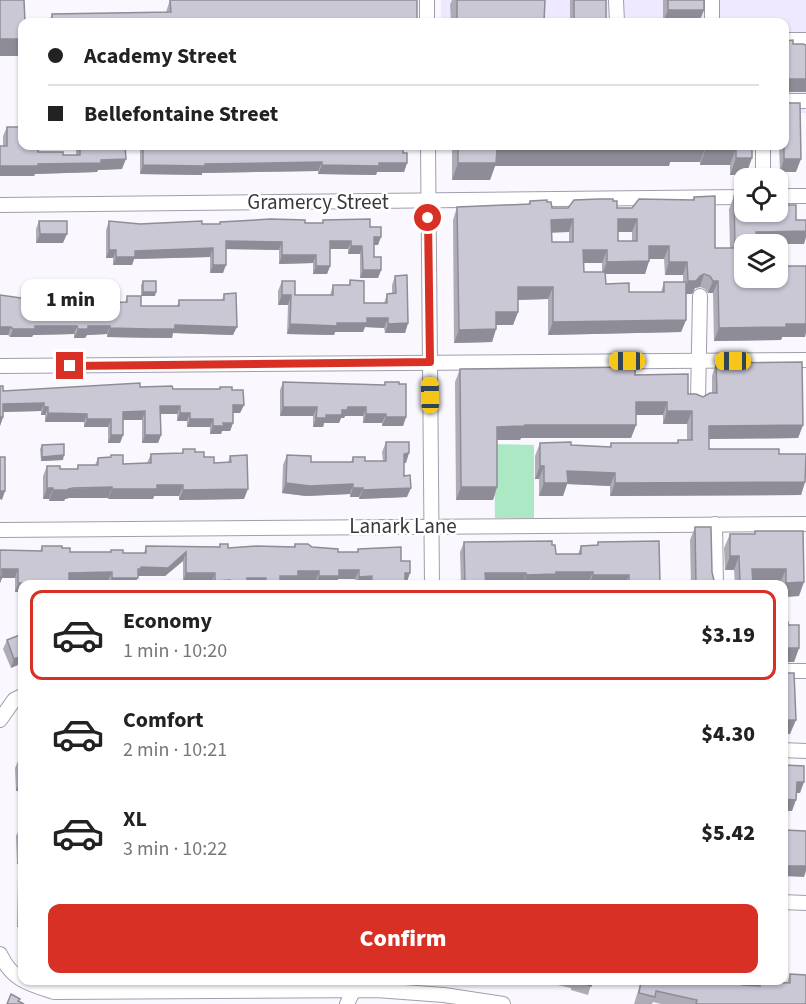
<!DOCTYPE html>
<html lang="en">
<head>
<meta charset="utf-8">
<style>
  :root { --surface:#fff; --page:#f2f2f2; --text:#222; --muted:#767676; --line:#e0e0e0; --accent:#d93025 }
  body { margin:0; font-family:"Source Sans 3",sans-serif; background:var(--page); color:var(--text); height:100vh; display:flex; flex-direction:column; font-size:22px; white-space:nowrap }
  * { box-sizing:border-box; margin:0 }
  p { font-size:20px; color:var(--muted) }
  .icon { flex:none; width:33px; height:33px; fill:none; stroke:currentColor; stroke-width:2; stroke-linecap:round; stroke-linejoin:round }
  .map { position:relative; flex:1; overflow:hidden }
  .details { position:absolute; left:18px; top:580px; width:770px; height:405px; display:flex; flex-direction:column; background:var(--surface); border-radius:12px; box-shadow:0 2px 4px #0004 }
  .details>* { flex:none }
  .guide { position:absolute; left:18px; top:18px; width:771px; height:132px; border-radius:12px; box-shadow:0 2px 4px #0004; display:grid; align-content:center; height:132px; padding:0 30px; background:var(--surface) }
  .controls { position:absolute; left:734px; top:168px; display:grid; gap:12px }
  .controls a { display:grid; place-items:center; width:54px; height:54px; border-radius:12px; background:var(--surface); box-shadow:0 2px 4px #0004; font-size:30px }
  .end { position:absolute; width:27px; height:27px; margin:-14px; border:8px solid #d93025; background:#fff; box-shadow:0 0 0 3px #fff }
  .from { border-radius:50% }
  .bubble { position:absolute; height:42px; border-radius:12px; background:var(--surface); box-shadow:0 2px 4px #0004; font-size:20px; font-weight:800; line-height:42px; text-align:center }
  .car { position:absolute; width:18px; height:36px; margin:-18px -9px; border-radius:8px; box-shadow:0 0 4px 2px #0007; background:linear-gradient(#f5c518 24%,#345 0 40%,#f5c518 0 76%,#345 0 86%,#f5c518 0) }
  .guide b { display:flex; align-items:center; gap:21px; height:57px; font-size:22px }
  .guide b+b { border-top:2px solid var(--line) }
  .guide i { width:15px; height:15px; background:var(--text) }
  ul { padding:10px 0 0; list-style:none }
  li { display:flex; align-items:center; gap:18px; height:90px; margin:0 12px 9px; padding:0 18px; border:3px solid transparent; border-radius:12px }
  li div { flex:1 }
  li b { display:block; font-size:22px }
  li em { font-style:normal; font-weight:800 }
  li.current { border-color:var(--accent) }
  li>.icon { width:54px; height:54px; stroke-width:1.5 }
  .button { display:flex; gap:12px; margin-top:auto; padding:12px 30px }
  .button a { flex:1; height:69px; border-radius:12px; background:var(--accent); color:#fff; font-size:24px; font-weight:800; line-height:69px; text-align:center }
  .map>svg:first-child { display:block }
</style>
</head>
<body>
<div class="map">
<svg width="806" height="1004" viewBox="0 0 806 1004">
  <rect width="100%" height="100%" fill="#faf8fe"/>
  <!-- built -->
  <path fill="#eee9fe" d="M441,0h365v113h-21l-1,-91h-343z"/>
  <!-- green -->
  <path fill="#ade8c5" d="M494,444l40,1v73h-39z"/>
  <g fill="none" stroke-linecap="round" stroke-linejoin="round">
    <!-- minor casing -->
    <g stroke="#a19eab" stroke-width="16">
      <g id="minor">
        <path d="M427,0v22"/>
        <path d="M616,0l1,22"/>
        <path d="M712,0v22"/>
        <path d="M784,40h22"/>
        <path d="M784,101h22"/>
        <path d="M428,146l4,439"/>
        <path d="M763,146v32"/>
        <path d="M777,196h29"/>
        <path d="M0,205l744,-8"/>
        <path d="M0,366l806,-6"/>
        <path d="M698,401l2,-105"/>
        <path d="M715,524l1,61"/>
        <path d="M0,530l806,-6"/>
        <path d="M783,671h23"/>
        <path d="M0,720l14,-20 8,-4"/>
        <path d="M783,750l23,1"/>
        <path d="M783,902l23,1"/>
        <path d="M0,954c12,26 29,30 54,38l322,-2 68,5 59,9"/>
        <path d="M347,1004l10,-21"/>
      </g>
    </g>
    <!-- minor -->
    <use href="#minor" stroke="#fff" stroke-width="14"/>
  </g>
  <!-- wall -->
  <g fill="#afacb8" fill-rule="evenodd">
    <path d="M170,0l247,22h-368l3,-8 114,-2z"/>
    <path d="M452,0h93l-1,22h-93l-1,-17z"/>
    <rect x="570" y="0" width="36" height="22"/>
    <path d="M663,0h41v10l-5,12h-36z"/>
    <path d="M7,127l15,7 16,18 25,3h13v-9h49l-3,23 -24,1 -1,2 -62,2 -1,2 -31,-30v-10z"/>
    <path d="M140,146h169v2h40l1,-2h53v7l4,10 -3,9h-27l-1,3 -58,-1v-3l-116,2v2l-62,-1z"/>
    <path d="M452,146h300l-6,29h-16v-10h-30v-3h-30l-1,4h-174l-5,14h-38z"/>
    <path d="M779,146h5l12,26h-16z"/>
    <path d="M734,196l10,16 52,8 8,24h-60v34l61,59h-23l-1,3 -67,1 -1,-48h-5l-3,-4 -5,-2 -5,1 -3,6h-6v26l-5,12 -133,3v-36l-30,1v12l-5,13h-17v4l-4,13 -38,1 -1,-123 4,-13 71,-3 2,-3 17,1 5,6h16l45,-7 4,7h15l60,-8 2,-3 21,51h15l-1,-39zM551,232h18v10h-17zM618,232h14v9h-14zM649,259h15l1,16h18v7h-19l-3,10h-32l-23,-8 -1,-10h40l4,-13zM583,263h19v9h-18z"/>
    <path d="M323,220l47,7 8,18h-4v12l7,13 -3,8h-18v-24h-12v-5h-18v17l-3,8h-14v-11l-34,1v-14l-53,-1 -3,24h-13v-16l-76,2 -2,6h-19v-7h-7v-28l3,-9 31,3h79l1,-2 102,1z"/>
    <path d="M39,221l24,22h-27v-14z"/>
    <path d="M395,276l13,47 -3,10h-20l-1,-5 -19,-1 -2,5h-28l-1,3 -47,-1 1,-29h-10v-14l4,-10 13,14h35l3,-10h16l1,-5 14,23h20l3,-9h5v-9z"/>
    <path d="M143,281l12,15h-14v10h36l2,-6h43l2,-6 9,41 -60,-2 -1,5h-26l-39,-1v-3l-20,1 -2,3h-11v-4l-41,1 -1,2h-22l-2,-2h-8v-40l35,5 40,-1 2,-6 24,10h24l2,-7h14v-11z"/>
    <path d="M716,363l87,62 -5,13 -89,1v10l70,5 26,28 -4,13 -191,1v-10l-43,-2 -4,12h-24v-17h-4v-23l5,-13 31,2 39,2 1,-4h66l1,-3h9v-16h-24v-9h-27v10l-5,13h-110l-1,2h-23v47l-4,13h-37l-1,-118 5,-13 175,6 53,19 15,3 9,-4v-17z"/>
    <path d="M283,382l101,3 1,-3 14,2 7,33 -3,9h-21v-3h-19v-7h-18l-1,2h-3l-2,5h-15l-1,4h-10v-11h-33v-26z"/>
    <path d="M140,387l33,2h46l1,-2 12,3 12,15 -4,8h-7v10l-3,8h-8l-1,3h-11v-7h-23v-6h-10v-7h-17l1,21 -3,8h-16v-23h-19v15l-3,8h-12v-16h-24v-5h-39v-7h-4v-4l-38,1v5l-3,9 3,-35z"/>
    <path d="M386,442l20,21h-2v13l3,21 -48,2v-2h-9v-3l-44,2 -24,-3 1,-28 4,-10 24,7h40l2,-5 12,4h18l-1,-9z"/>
    <path d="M42,445l21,15 -22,1 -1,-12z"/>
    <path d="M183,449l12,3 19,11 14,-1 2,-6 14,43 -65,1v-4h-25l-1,3h-45v-1h-39l-4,1 -1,2h-15v-2h-6v-23l4,-10 13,3h17l1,-4h17l3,-7 13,-1v-2l12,9 24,-1 4,-9 31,-1z"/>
    <path d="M695,527l17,45 3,13h-24l-1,-45z"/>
    <path d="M755,531h48l-4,65 -15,1v25l4,3 11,23 -5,14h-11v-77h-3v-2h-27v2h-18l-1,-15h-9l-1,-22 6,-14h24z"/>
    <path d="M464,542l88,3 4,9h22l3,-8 16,-1 1,-3 62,43 -71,-1v-3l-36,1v2l-30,1v-2h-37v2h-25l-1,-33z"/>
    <path d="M220,544l8,4 66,-1 1,-3 43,8h19l1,-3 43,12 6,21h-2v3h-50v-6h-17l-2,5h-20v-4h-20l-2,5h-82v-4l-29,1v-21l-18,15h-27l-3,9h-27v-4h-39l-1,4h-46v7h-7v-14h-13l-2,5v-33l40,1 2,-5 20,2 8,4h41v-2l12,3h21l2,-7 73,1z"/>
    <path d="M22,634v29l-11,5 -8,-19 4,-9z"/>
    <path d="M19,759h3v105h-5l-1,-28 4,-8v-37h-4l-1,-23z"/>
    <path d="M22,867v68l-2,-8h-3l1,-49z"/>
    <path d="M790,974l16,30h-145l-8,-2 -1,2h-18l7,-23 27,3 1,-3h73v4l16,1 2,-4 27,1z"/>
    <path d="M542,981h50l-4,14 -17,-5v-2l-18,-4 -1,1 -10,-3z"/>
  </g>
  <!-- shaded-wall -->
  <g fill="#8e8c96">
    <path d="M668,10h36l-5,12h-36z"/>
    <path d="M0,39h22v6l-3,11h-19z"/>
    <rect x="784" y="79" width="22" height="13"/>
    <path d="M675,146h31l-6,16h-30l-1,4h-174l-5,14h-38l6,-17 39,-14z"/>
    <path d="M706,148h30l-6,17h-30z"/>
    <path d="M736,158h16l-6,17h-16z"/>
    <path d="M126,159l-4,10 -24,1 -1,2 -62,2 -1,2h-34v-10z"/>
    <path d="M784,159h17l-5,13h-16z"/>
    <path d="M322,162l-4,9 -116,2v2l-62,-1 3,-9z"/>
    <path d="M379,163h28l-3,9h-27l-1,3 -58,-1 4,-9z"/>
    <path d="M573,219l-4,13 -22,1 4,-13z"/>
    <path d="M618,219h19l-5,13h-19z"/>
    <path d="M806,231v6l-2,7h-53l5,-12z"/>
    <path d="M40,234h27l-4,9h-27z"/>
    <path d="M374,237h7l-3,8h-7z"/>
    <path d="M226,241l56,1 -3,8 -56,-1z"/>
    <path d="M330,241h21l-3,8h-21z"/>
    <path d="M351,246h11l-2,8h-12z"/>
    <path d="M649,246h20l-5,13h-20z"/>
    <path d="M213,248l-3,9 -76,2 -2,6h-19l3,-8 19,-6z"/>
    <path d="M109,250h7l-3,8h-7z"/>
    <path d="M583,250h24l-5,13h-23z"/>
    <path d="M282,255h34l-3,8 -34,1z"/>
    <path d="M649,261l-4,13h-43l5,-12z"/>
    <path d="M669,262h18l-4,13h-18z"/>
    <path d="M213,265h13l-3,8h-13z"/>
    <path d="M316,266h14l-3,8h-14z"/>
    <path d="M363,270h18l-3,8h-18z"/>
    <path d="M704,274l-4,13 -5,1 -3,6h-9l5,-13z"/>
    <path d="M713,281h5l-5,12h-5z"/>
    <path d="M518,287h35l-5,12 -35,1z"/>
    <path d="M143,292h13l-1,4h-14z"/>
    <path d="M282,295h9l-3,10h-10z"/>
    <path d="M496,312h22l-5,13h-22z"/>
    <path d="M367,318h21l-4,10 -19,-1 -2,5h-28l-1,3 -47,-1 3,-10 47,-1z"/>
    <path d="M686,320l-5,12 -133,3 5,-13z"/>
    <path d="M408,323l-3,10h-20l3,-9z"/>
    <path d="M786,324h20v9l-1,4h-23l-1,3 -67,1 5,-13z"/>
    <path d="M175,325l62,2 -4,8 -60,-2 -1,5 -65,-1 3,-9z"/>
    <path d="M35,326h42l-3,8 -41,1 -1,2h-22l3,-8z"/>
    <path d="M88,326h22l-3,8 -20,1 -2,3h-11l4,-9z"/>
    <path d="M0,327h11l-3,8h-8z"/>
    <path d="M496,329l-4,13 -38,1 5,-13z"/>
    <path d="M636,402h31l-4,13h-32z"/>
    <path d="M44,403l-3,8 -41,1 3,-8z"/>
    <path d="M233,405h11l-4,8h-10z"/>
    <path d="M160,406h20l-3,8h-20z"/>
    <path d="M44,407h4l-3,8h-4z"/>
    <path d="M283,407h34l-4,9h-33z"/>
    <path d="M348,407h18l-3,9h-18l-1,2h-3l-2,5h-15l-1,4h-10l3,-9z"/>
    <path d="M145,411l-3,9h-22l3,-8z"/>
    <path d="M667,411h25l-5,13h-24z"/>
    <path d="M48,413l39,1 -3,8h-39z"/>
    <path d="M180,413h10l-3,8h-10z"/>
    <path d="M366,414h20l-4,9h-19z"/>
    <path d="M0,417h3l-3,9z"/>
    <path d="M386,417h20l-3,9h-21z"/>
    <path d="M87,419h24l-3,8h-24z"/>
    <path d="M190,419h23l-3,8h-23z"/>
    <path d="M223,423h10l-3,8h-8l-1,3h-11l3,-8z"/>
    <path d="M525,425h111l-5,13h-110l-1,2h-28l5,-13z"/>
    <path d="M803,425l-5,13 -93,1 4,-13z"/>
    <path d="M111,435h12l-3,8h-12z"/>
    <path d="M145,435h16l-3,8h-16z"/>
    <path d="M409,453l-3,10h-6l4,-9z"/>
    <path d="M64,455l-1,5 -22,1 1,-4z"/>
    <path d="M540,466h4l-5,13h-4z"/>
    <path d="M567,471l48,2 -5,13 -43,-2 -4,12h-24l5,-13z"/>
    <path d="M805,482l-4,13 -191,1 5,-13z"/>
    <path d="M286,483l67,1 -3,10 -44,2 -24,-3z"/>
    <path d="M157,485h26l-4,11h-25l-1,3h-45l4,-10z"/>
    <path d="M112,487l-4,11h-39l-4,1 -1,2h-15l4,-11 15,-1z"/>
    <path d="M461,487h36l-4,13h-37z"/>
    <path d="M47,488h6l-4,11h-6z"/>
    <path d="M353,488h10l-4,9h-9z"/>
    <path d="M411,488l-4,9 -48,2 4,-9z"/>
    <path d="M248,489l-4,10 -65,1 4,-10z"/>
    <path d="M0,491h5l-3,9 -2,-1z"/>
    <path d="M186,552l-3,9 -18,15h-27l-3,9h-26l3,-7z"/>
    <path d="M730,556h9l-5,14h-9z"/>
    <path d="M2,569h16l-3,9h-13l-2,5v-8z"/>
    <path d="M752,569h34l-6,14h-33z"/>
    <path d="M339,570h20l-4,9h-17l-2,5h-20l3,-8z"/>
    <path d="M298,571h21l-3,9h-20l-2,5h-17l3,-9z"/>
    <path d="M112,572l-4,9h-42l3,-8z"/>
    <path d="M556,572h37l-4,9 -36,1v2l-30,1 3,-10z"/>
    <path d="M186,573h29l-3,8 -29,1z"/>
    <path d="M405,573h5l-3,9h-5z"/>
    <path d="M485,573h41l-3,10h-41z"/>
    <path d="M593,575h36l-4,9h-36z"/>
    <path d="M372,576l-3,9h-13l3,-8z"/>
    <path d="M247,578h19l-2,7h-35l1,-2z"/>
    <path d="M230,580l-1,5h-16l2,-4z"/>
    <path d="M57,582h12l-1,3h-12z"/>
    <path d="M372,582l33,2v1h-34z"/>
    <path d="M804,582l-5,14 -16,1v-6l3,-8z"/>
    <path d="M18,583h25l-1,2h-20v7h-7z"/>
    <path d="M788,648h11l-5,14h-11v-12z"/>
    <path d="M22,656v7l-11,5 3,-9z"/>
    <path d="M783,720h13l-6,14h-7z"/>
    <path d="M797,782h7l-4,11h-7z"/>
    <path d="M19,783h3l-2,8h-4z"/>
    <path d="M783,799l13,1 -4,11h-9z"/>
    <path d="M20,856h2v8h-5z"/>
    <path d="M783,866h23v5l-2,6 -21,-1z"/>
    <path d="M21,919h1v2l-2,6h-3z"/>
  </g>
  <!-- building -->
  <g fill="#cbc8d6" stroke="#8e8c96" stroke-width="1.5" fill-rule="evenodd">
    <path d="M0,0h24l1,22h-3v17h-22z"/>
    <path d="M170,0h247v22h-365v-8l119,-2z"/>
    <path d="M457,0h88l-1,22h-87z"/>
    <rect x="574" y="0" width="32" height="22"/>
    <rect x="668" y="0" width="36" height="10"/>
    <path d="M793,40v4h10l3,1v34h-22v-38z"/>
    <path d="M784,103h16l1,56h-17z"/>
    <path d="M7,127h15v19h16v6h25v3h17v-9h45l1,13 -25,1v3l-63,1v2h-38v-20h7z"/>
    <path d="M143,146h166v2h43v-2h51v7h4v10h-28v3l-57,-1v-3l-117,2v2l-62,-1z"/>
    <path d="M458,146h217v3h-178l-1,14h-38z"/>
    <path d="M706,146h46v12h-16v-10h-30z"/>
    <path d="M715,196v52h20l-1,-52h10v16h33v-7h19v15h10v11l-50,1v12h-12v34h33v-12h29v58h-20v3l-67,1 -1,-47h-5l-3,-5 -6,-2 -4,2 -4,5h-8l-1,-19h-18v-16h-20v15l-42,1v-12h-24l1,22h21l1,12 23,-1v9h35v-10h22v38l-133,2v-35h-35v25h-22v17l-37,1 -2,-123 73,-3v-3l17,-1v2h4l1,6h16l6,-8 25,-1h14v2h4v7h15l7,-9 55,1v-3zM573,219v23h-21l-1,-22zM618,219h19v22h-19z"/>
    <path d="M271,219l34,1v3h18v-3l47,-1v8h11v10h-7v20h7v13h-18l-1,-24h-11v-5h-21v25h-14v-11h-34v-13l-56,-1v24h-13v-17l-78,3v6h-19v-7h-7v-29l31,3 62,-3v3h18v-2z"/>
    <path d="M39,221h28v13h-27z"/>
    <path d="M407,275l1,48 -20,1v-6h-21v5h-30v3l-47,-2 1,-29h-9v-14h13v14h38v-10h17v-5l14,1v22h23v-9l9,-1 -1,-17z"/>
    <rect x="143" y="281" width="13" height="11"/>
    <path d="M101,292v11l26,-1v-6h14v10h38v-6h45v-6l12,-1 1,34 -62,-2v4h-26l-39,-1v-2h-22v3h-10l-1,-3h-42v3h-22l-2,-2h-11v-32l35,5 42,-1v-6z"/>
    <path d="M802,362l1,63 -94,1v23h70v5h27l-1,28 -190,1v-10l-48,-2 1,12h-24v-17h-4v-23l31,-1v3l40,2v-4h67v-3h14v-29h-25v-9h-31v23h-111v1l-28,1v60h-36l-1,-118 175,-2v8l53,-1v20h8l7,3 7,-4h7l-1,-30z"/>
    <path d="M283,382l102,3v-3h14v2h7v33h-20v-3h-20v-7h-18l-1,3h-5v5h-16v3h-10l1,-11h-34z"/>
    <path d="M140,383v4l32,-1 1,3h47v-2h12v3h11l1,15h-11v18h-10l1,3h-11v-7h-23v-6h-10v-7h-20l1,29h-16v-24l-22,1v23h-12v-16h-24v-5l-39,-1v-6h-4v-4l-41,1v13h-3v-31h3v5z"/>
    <path d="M386,442h23v11l-5,1v22l6,-1 1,13 -48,2v-2h-10v-4l-43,2 -24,-3 1,-28 24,1v6h42v-5h12v4h21z"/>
    <path d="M64,444v11l-22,2v-12z"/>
    <path d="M183,449h12v3h9v5h10v6l17,-1 -1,-6 17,-1 1,34 -65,1v-5h-26v4h-45v-2l-39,1 -5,1v1h-15v-2h-6v-22h13v3h18v-4h20v-7l13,-1v-2h12v9l24,-1h4v-9l32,-1z"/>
    <rect x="0" y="457" width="5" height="34"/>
    <path d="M695,527h16l1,45 3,13h-19z"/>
    <path d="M755,531h48l1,51 -18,1v-14h-34l1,16h-9v-1h-4l-1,-28h-9v-22h25z"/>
    <path d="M552,541v4h3l1,9h25v-8l17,-1v-3l61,-1 1,44h-31v-10h-36v-3h-37v2l-30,1v-2h-41l1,12h-21l-1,-43z"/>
    <path d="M220,544h8v4l28,-2 39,1v-3h13l4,3 26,2v3h20v-3l43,-2v14h9v12h-5v11l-33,-2v-6l-13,1v-7h-20v6h-20v-5h-21v5h-18v9h-14v-7h-19v4l-17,1v-3l-15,1v-8h-29v-21l-18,16 -27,-1v2h-3v9h-26v-6l-43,1v9h-12v3h-14v-2h-25v-14h-16v8h-2v-27l42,1v-5h20v2h8v4h41v-2h12v3h23v-7l74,1z"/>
    <path d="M176,583v2h-11v-1z"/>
    <path d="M783,590h1v32h4v3h11v23h-11l-5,2z"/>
    <path d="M22,634v22l-8,3 -7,-19z"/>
    <path d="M783,673h11l2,47h-13z"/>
    <rect x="19" y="759" width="3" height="24"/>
    <path d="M784,765l20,1v16h-7l-1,18 -13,-1z"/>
    <path d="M22,827v29h-2l-1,-28z"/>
    <path d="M783,827h1v3l22,1v35h-23z"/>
    <path d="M22,867v52h-1v-50z"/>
    <path d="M790,974l16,1v29h-110l1,-4 -41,-9 -1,6 -16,-4 2,-12h14l15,3 1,-3h71v4l18,1v-4l30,1z"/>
    <path d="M574,981h18l-1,5z"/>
    <path d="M11,994l9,5 -2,2 6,3h-17z"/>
  </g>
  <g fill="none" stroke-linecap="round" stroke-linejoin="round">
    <!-- route -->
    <path stroke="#d93025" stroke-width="8" d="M70,366l360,-4 -2,-144"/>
  </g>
  <g text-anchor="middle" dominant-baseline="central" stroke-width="5" stroke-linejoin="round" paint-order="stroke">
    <!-- street labels -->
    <g font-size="21" fill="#39383d" stroke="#fff">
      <text x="318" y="202">Gramercy Street</text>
      <text x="403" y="526">Lanark Lane</text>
    </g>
  </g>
</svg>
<div class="controls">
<a><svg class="icon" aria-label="locate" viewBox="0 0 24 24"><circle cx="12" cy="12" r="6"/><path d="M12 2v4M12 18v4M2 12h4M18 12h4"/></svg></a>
<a><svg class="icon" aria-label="layers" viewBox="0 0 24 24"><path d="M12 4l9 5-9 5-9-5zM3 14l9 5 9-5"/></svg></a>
</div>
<i class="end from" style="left:428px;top:218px"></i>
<i class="end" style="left:70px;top:366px"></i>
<div class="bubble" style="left:21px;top:279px;width:99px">1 min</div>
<i class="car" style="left:627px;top:361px;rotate:270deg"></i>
<i class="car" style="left:733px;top:361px;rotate:270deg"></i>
<i class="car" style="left:430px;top:395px;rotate:359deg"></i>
<div class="guide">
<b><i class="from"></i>Academy Street</b>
<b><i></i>Bellefontaine Street</b>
</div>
<section class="details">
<ul>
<li class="current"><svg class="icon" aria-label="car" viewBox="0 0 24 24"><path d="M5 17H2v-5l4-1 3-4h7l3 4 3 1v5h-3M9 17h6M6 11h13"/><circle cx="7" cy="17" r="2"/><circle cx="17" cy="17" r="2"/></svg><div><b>Economy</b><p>1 min · 10:20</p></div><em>$3.19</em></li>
<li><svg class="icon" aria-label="car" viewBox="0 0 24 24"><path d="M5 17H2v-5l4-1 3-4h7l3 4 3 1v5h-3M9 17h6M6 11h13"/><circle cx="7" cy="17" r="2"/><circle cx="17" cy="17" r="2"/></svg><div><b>Comfort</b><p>2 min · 10:21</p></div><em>$4.30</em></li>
<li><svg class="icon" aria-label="car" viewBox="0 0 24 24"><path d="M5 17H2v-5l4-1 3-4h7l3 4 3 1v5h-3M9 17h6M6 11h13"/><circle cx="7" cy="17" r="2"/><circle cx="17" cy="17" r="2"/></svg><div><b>XL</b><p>3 min · 10:22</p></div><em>$5.42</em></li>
</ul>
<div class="button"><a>Confirm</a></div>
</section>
</div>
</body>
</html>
